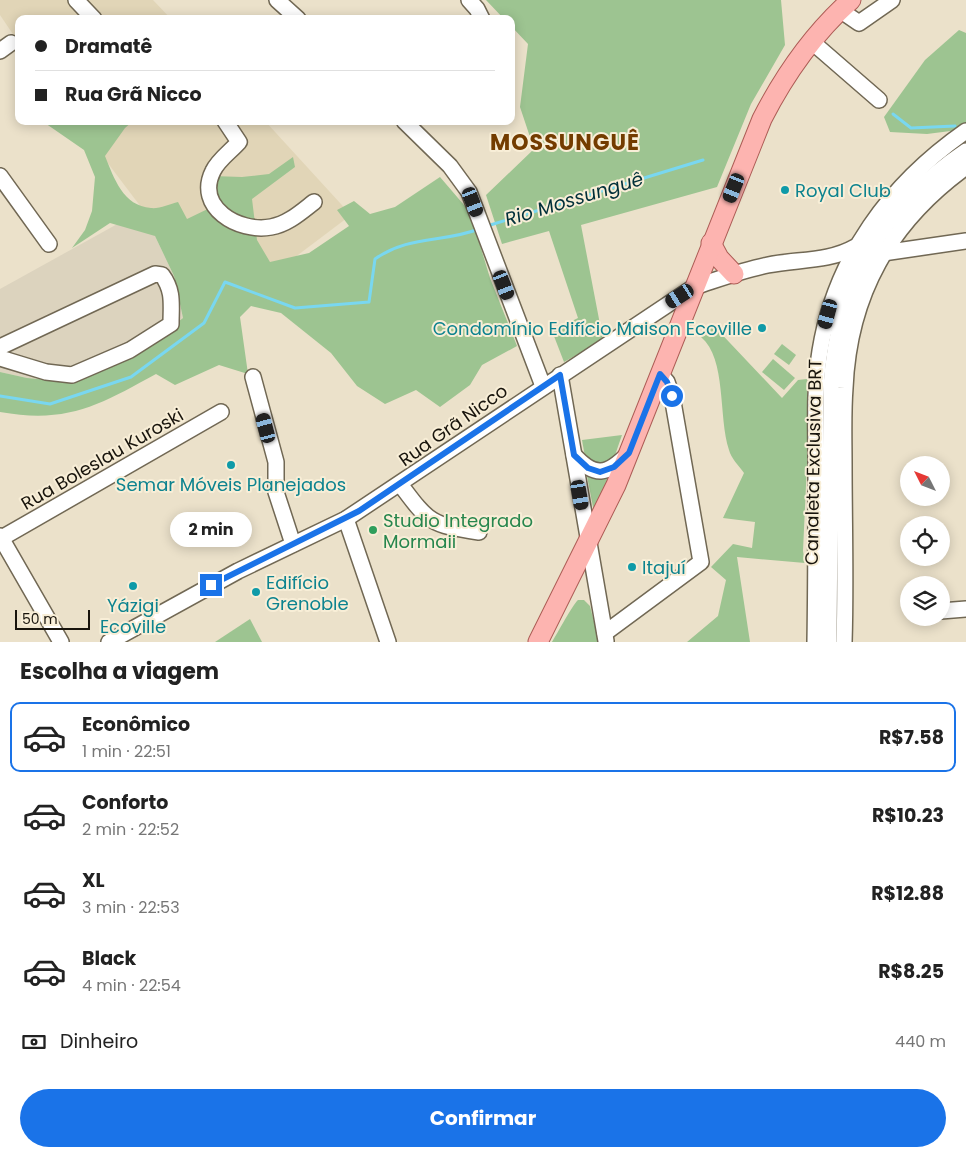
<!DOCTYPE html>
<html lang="pt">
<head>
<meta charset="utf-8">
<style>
  :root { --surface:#fff; --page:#f6f6f6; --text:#222; --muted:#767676; --line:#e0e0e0; --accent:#1a73e8 }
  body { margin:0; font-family:Poppins,sans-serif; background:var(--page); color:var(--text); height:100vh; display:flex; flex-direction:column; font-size:19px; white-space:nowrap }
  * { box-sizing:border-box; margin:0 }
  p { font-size:16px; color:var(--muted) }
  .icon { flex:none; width:28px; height:28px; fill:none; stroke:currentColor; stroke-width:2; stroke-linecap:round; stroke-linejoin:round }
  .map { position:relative; height:642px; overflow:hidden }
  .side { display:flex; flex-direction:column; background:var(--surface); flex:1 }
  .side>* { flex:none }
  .hud { position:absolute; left:15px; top:15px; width:500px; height:110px; border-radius:10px; box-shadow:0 2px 12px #0003; display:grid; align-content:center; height:110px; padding:0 20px; background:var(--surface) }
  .needle { width:32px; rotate:312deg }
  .controls { position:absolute; left:900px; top:456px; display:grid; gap:10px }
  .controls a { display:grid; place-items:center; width:50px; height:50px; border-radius:50%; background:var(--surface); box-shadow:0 2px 12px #0003; font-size:25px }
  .scale { position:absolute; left:15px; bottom:12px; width:75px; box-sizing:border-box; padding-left:5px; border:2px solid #18140c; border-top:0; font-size:14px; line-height:18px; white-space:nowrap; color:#18140c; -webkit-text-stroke:4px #f8eed7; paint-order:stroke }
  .end { position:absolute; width:22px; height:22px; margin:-11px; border:6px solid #1a73e8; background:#fff; box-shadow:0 0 0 2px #fff }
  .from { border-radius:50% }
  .bubble { position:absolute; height:35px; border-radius:18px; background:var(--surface); box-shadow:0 2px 12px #0003; font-size:16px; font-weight:700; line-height:35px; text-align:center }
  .car { position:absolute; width:15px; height:30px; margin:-15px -8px; border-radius:6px; box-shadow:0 0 4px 1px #0007; background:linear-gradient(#222 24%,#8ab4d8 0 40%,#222 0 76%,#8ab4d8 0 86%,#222 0) }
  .hud b { display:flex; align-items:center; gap:18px; height:48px; font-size:19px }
  .hud b+b { border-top:1px solid var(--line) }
  .hud i { width:12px; height:12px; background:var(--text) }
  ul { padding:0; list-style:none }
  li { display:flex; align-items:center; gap:15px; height:70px; margin:0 10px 8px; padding:0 10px; border:2px solid transparent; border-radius:10px }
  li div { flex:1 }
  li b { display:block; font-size:19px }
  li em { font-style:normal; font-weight:700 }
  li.active { border-color:var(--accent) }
  li>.icon { width:45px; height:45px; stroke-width:1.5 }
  h2 { padding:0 20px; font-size:22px; line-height:60px }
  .pay { display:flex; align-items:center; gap:12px; height:55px; padding:0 20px; font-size:19px }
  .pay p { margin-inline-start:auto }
  .action { display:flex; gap:10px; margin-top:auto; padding:10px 20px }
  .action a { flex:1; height:58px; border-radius:30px; background:var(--accent); color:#fff; font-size:20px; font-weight:700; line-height:58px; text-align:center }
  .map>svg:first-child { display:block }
</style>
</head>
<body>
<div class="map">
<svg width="966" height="642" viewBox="0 0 966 642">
  <rect width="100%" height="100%" fill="#ebe1ca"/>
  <!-- commercial -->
  <path fill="#dcd3be" d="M130,217l25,19 19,40 9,42 -44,33 -67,31 -45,-4 -27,-6v-83z"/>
  <!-- built -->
  <g fill="#e1d5b7">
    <path d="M0,0h153l18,19h-152v24l-19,-28z"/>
    <path d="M76,121h189l86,94 -130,98z"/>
  </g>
  <!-- green -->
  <g fill="#9dc491">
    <path d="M486,0h295l4,45 -34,59 -34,83 -136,38 22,115 -39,22 -12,-31 26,-13 -29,-87 -47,13 -16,-49 48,-46 -14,-42 8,-63 -17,-18v-7h-7z"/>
    <path d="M959,30l7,3v96l-39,5 -37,-2 -6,-15 41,-57z"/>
    <path d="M42,121h91l-8,7 -20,28c9,22 18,50 46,52 8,1 19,-4 27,-6l9,17 29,-14 -4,-29 30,1 27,-3 24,-17 2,10 -43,32 5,41 13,22 39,-9 40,-27 -12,-16 17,-9 16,13 25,-7 45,-30 30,35 20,66 27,68 -35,19 -12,20 -30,22 -24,-17 -31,14 -28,-18 -26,-33 -50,-40 -30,-7 -11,11 8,57 -29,-9 -44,20 -19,-11c-57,31 -88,50 -156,38v-40l27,6 45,4 68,-31 43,-33 -9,-42 -19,-40 -45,-13 -38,25 13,-18 7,-19 3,-34 -11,-27z"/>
    <path d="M713,325l69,73 16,-18 9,-1 1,62 -5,110 2,12 -68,-6 13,85h-63l31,-26 8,-36 -15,-13 22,-23 19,4 3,-26 -32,-4 21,-45c-5,-7 -13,-15 -15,-23 -11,-33 -2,-91 -28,-113z"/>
    <path d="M782,344l14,11 -7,10 -15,-11z"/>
    <path d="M773,359l22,19 -11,12 -22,-18z"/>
    <path d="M622,435l-8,23 -12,9 -17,-10 -3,-17z"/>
    <path d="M586,471l25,4 -17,37z"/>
    <path d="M578,600h6l6,6 9,36h-47c5,-8 21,-38 26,-42z"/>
    <path d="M250,619l12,23h-47z"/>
  </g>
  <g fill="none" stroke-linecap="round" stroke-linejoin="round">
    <!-- stream -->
    <g stroke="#79d7f0" stroke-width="3">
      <path d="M893,114l18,14 44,-2"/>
      <path d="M487,226l216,-66"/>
      <path d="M0,396l50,8 81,-27 73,-54 21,-41 70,26 74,-6 6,-43c34,-24 68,-16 104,-30"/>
    </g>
    <!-- minor casing -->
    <g stroke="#716854" stroke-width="18">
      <g id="minor">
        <path d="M76,0l18,19"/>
        <path d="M277,0l21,19"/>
        <path d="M469,0l8,9 5,10"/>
        <path d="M840,10l19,13 33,-23"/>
        <path d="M811,41l68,59"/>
        <path d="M0,51l11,-8"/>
        <path d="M225,121l14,21c-8,9 -21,18 -26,29 -18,36 25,62 58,56 17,-3 30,-15 43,-25"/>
        <path d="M404,121l46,45 19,26 74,194"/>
        <path d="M0,176l49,68"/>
        <path d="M883,253l83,-12"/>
        <path d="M0,347l155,-73 7,1c12,16 9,30 9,49l-41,26 -58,25 -26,-3 -46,-14"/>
        <path d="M560,375l46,266"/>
        <path d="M253,377l23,85v30l17,52"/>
        <path d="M574,455c21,23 33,20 54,-1"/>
        <path d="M400,484c29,39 31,41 79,48"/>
        <path d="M346,519l42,123"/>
        <path d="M0,536l61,106"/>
        <path d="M0,539l221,-127"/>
        <path d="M941,611l25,-2"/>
        <path d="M605,633l96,-71 -29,-166 -5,-14 -7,-8"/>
        <path d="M109,642l129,-71 108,-52 348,-232c25,-8 49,-17 74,-22 29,-6 61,-3 87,-18"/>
        <path d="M815,642c1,-59 1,-118 1,-178 0,-37 -2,-76 4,-113 15,-93 70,-167 146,-220"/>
        <path d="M829,642l2,-256c7,-103 49,-177 135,-235"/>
        <path d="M844,642c2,-59 0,-119 0,-178 0,-26 -1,-51 1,-76 4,-94 45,-166 121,-221"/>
      </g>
    </g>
    <!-- major casing -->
    <g stroke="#ac5c55" stroke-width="21">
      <g id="major">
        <path d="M711,243l8,15 15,16"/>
        <path d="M538,642l78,-157 146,-366c23,-45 51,-85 89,-119"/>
      </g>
    </g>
    <!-- minor -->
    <use href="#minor" stroke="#fff" stroke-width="15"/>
    <!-- major -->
    <use href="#major" stroke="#fdb4b0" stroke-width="19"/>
  </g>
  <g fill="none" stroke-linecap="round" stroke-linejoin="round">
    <!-- route -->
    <path stroke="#1a73e8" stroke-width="6" d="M211,585l148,-74 201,-136 14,80 14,13 12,4 14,-5 15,-14 31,-79 7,8 5,14"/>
  </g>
  <!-- markers -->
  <g fill="#0f9aa8" stroke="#f8eed7" stroke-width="2">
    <circle cx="785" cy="190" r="5"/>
    <circle cx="762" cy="328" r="5"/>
    <circle cx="231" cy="465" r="5"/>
    <circle cx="632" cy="567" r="5"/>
    <circle cx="133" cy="586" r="5"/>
    <circle cx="256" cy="592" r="5"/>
  </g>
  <circle fill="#2e9e5b" stroke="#f8eed7" stroke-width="2" cx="373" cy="530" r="5"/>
  <g text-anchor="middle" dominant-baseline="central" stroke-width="4" stroke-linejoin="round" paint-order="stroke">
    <!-- culture labels -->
    <g font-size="18" fill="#0d838f" stroke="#f8eed7" text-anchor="start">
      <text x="795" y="190">Royal Club</text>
      <text x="752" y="328" text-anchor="end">Condomínio Edifício Maison Ecoville</text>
      <text x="231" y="484" text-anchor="middle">Semar Móveis Planejados</text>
      <text x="642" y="567">Itajuí</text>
      <text x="266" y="582">Edifício<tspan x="266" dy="21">Grenoble</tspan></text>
      <text x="133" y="605" text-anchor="middle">Yázigi<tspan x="133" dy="21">Ecoville</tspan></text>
    </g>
    <!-- street labels -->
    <g font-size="18" fill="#18140c" stroke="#f8eed7">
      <text transform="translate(453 425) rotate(-35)">Rua Grã Nicco</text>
      <text transform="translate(102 459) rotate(-30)">Rua Boleslau Kuroski</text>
      <text transform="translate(813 462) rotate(-89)">Canaleta Exclusiva BRT</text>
    </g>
    <!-- leisure labels -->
    <g font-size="18" fill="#27864d" stroke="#f8eed7" text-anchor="start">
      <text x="383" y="520">Studio Integrado<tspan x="383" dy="21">Mormaii</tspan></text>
    </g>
    <!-- water labels -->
    <g font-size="19" font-style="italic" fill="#002f39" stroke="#f8eed7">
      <text transform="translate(574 199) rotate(-17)">Rio Mossunguê</text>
    </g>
    <!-- district labels -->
    <g font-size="22" font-weight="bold" letter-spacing="1" fill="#733c00" stroke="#f8eed7">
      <text x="565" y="142">MOSSUNGUÊ</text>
    </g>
  </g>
</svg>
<div class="controls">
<a><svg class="needle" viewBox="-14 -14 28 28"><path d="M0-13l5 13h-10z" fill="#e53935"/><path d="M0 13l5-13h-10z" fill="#767676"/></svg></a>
<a><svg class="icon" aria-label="locate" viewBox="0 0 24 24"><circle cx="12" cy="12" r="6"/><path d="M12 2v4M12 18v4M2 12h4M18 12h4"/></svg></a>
<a><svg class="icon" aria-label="layers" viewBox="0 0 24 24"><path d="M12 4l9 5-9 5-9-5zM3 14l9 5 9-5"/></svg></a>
</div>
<div class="scale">50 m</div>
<i class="end from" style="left:672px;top:396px"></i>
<i class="end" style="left:211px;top:585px"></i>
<div class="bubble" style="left:170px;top:512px;width:82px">2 min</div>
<i class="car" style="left:734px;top:188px;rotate:202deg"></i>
<i class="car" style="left:473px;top:202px;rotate:159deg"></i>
<i class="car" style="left:504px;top:285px;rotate:159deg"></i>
<i class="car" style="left:680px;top:296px;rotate:237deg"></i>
<i class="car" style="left:828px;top:314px;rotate:195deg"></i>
<i class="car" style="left:266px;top:428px;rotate:345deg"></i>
<i class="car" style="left:580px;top:495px;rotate:170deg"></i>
<div class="hud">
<b><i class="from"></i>Dramatê</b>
<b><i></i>Rua Grã Nicco</b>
</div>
</div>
<section class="side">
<h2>Escolha a viagem</h2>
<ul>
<li class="active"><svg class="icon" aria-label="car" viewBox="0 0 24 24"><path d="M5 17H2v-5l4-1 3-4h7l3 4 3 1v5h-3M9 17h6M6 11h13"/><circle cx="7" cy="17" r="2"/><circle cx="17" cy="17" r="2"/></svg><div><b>Econômico</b><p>1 min · 22:51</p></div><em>R$7.58</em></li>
<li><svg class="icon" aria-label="car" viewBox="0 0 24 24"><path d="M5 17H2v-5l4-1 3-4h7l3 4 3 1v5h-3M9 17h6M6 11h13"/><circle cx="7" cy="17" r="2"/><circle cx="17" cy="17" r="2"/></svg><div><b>Conforto</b><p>2 min · 22:52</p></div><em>R$10.23</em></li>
<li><svg class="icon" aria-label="car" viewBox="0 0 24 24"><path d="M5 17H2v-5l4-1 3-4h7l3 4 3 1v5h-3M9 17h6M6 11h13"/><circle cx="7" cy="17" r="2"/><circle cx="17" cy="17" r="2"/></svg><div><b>XL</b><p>3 min · 22:53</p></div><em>R$12.88</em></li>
<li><svg class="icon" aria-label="car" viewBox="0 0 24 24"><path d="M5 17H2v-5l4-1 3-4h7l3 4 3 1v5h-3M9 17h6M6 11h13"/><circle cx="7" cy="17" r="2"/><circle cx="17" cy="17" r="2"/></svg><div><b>Black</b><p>4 min · 22:54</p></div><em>R$8.25</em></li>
</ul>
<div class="pay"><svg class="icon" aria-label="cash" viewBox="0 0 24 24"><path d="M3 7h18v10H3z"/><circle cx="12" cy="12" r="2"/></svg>Dinheiro<p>440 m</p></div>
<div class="action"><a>Confirmar</a></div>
</section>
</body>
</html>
